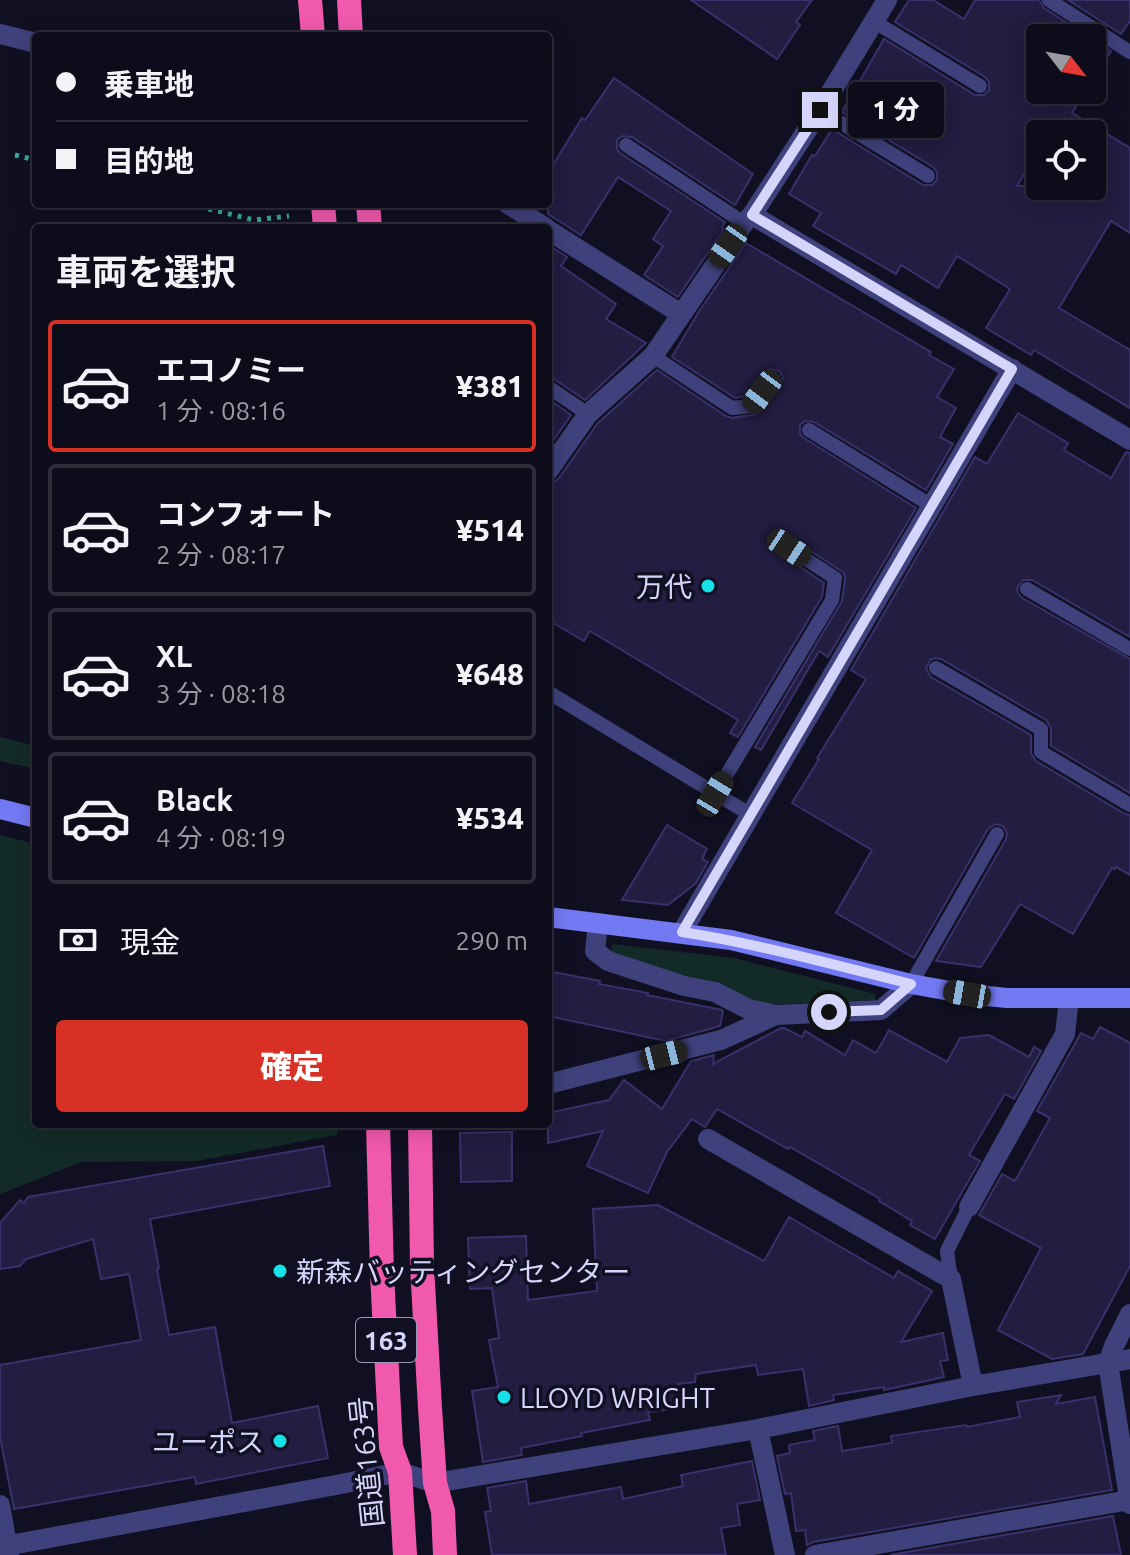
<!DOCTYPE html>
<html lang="ja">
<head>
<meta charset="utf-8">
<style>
  :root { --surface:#0d0c1a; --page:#1b1a27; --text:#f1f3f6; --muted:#9a9ba2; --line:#2d2c39; --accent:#d93025 }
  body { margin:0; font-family:Ubuntu,"Noto Sans JP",sans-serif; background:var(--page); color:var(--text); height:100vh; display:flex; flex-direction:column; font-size:30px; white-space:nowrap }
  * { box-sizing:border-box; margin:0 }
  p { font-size:26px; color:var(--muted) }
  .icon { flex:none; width:44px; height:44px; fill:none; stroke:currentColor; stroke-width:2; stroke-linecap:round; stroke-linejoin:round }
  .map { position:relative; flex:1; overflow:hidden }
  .sheet { position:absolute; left:32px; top:224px; width:520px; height:904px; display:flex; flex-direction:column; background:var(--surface); border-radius:8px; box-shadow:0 4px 20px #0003,0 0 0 2px var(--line) }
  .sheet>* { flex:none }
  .banner { position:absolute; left:32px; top:32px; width:520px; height:176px; border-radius:8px; box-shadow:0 4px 20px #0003,0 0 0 2px var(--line); display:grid; align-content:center; height:176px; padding:0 24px; background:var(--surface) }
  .needle { width:52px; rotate:121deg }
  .tools { position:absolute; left:1026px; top:24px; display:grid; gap:16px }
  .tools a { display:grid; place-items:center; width:80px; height:80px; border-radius:8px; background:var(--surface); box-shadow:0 4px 20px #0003,0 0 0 2px var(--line); font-size:40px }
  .end { position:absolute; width:36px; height:36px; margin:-18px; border:10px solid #d5d4fb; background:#111; box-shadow:0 0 0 4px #111 }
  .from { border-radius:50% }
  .bubble { position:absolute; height:56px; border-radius:8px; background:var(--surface); box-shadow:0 4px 20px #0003,0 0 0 2px var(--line); font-size:26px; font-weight:800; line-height:56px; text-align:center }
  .car { position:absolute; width:24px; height:48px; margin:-24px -12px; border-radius:10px; box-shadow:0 0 6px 2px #0007; background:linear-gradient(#222 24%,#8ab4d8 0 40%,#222 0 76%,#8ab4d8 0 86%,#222 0) }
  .banner b { display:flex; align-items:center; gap:28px; height:76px; font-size:30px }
  .banner b+b { border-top:2px solid var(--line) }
  .banner i { width:20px; height:20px; background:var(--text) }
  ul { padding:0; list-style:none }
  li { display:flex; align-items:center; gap:24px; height:132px; margin:0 16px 12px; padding:0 8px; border:4px solid var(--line); border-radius:8px }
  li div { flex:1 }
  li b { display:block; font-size:30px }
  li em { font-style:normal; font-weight:800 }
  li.on { border-color:var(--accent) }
  li>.icon { width:72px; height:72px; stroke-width:1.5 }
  h2 { padding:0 24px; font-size:36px; line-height:96px }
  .pay { display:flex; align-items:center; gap:20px; height:88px; padding:0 24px; font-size:30px }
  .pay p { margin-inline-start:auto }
  .cta { display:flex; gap:16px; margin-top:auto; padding:16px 24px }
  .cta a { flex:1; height:92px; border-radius:8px; background:var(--accent); color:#fff; font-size:32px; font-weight:800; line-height:92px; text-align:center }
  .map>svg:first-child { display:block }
</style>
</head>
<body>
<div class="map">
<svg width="1130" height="1555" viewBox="0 0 1130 1555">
  <rect width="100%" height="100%" fill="#111022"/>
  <!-- green -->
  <g fill="#132b28">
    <path d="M0,737l36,9v23l-36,-8z"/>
    <path d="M0,835l36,9v280h301v11l-141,26 -115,1 -81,32z"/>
    <path d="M612,944l122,14 141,36v6l-119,5 -145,-53z"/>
  </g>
  <!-- building -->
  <g fill="#221d41" stroke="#38316b" stroke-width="2" fill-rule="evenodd">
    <path d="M691,0h121l-16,22 4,3 -23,34z"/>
    <path d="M909,0h24l31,19 11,-19h64l5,8 46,30h-50v52h46l-14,23 58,35v85l-19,-12 -52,87 71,42v58l-96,-58 -3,5 -45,-27 24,-39 -53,-33 -19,32 -37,-23 -5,9 -83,-48 8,-13 -32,-19 23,-39 3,1 17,-27 91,56h9l5,-5v-8l-4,-5 -91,-55 42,-73 91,56h9l5,-5v-8l-4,-5 -90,-55zM1040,134h52v52h-75l23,-38z"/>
    <path d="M1068,0h62v21l-9,13z"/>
    <path d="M1092,39l19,12 -19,30z"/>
    <path d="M614,78l139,96 -18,31 -103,-68 -10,-1 -5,4v9l3,4 105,69 -3,6 2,1 -46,68 -34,-22 19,-29 -10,-7 18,-28 -53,-34 -37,58 -33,-21v-41l34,-55 3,2z"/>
    <path d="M746,243l185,109 -2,3 25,14 -17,28 19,11 -16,29 13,7 -27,46 -112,-68 -9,-1 -5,4v9l4,4 112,70 -88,149 -9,-6 -58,99 -6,-3 87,-146 3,-22 -1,-6 -50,-33 -5,-2 -5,2 -4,3v9l4,4 40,27 -2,14 -84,140 -8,-4 8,-13 -148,-89 -6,10 -36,-21v-136l6,-2 5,-4 39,-55 59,-53 69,46 6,2 25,-4 24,-31 2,-5 -3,-7 -10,-2 -5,3 -18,24 -12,2 -63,-41 26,-44z"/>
    <path d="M548,245l19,12 -6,9 55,38 -10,15 40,24 -61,57 -31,-21 -6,-2z"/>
    <path d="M548,399l23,16 -23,33z"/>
    <path d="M1018,413l50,30 -4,7 47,28 15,-26 4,1v184l-98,-57h-9l-6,8 1,5 4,5 108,61v134l-79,-47v-18l-5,-8 -105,-61 -6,-1 -5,2 -4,9 5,8 100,58v18l5,8 89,53 5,1v60l-14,-8 -1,2 -3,-1 -39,66 -53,-30 -39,63 -45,-6 70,-122 1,-6 -4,-7 -7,-2 -8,5 -74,129 -78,-45 36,-63 -80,-47 27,-44 -2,-1 49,-79 -15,-9 124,-213 12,7z"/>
    <path d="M667,825l40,24 -5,10 6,3 -12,21 -28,22 -46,-5z"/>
    <path d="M548,971l52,10 -1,3 49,9 -1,2 75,15 1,1 -3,15 -54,15 -118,-25z"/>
    <path d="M1100,1027l30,16v223l-47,88 -31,5 -54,-29 43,-82 -62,-33 23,-41 13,7 35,-63 -13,-7 44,-78 12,6z"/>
    <path d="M781,1028h3l18,9 3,-6 40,24 8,-15 23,13 13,-23 58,32 13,-24 29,-3 40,22 5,-10 7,4 -27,48 -9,-5 -36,61 11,6 -45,78 -25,-14 2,-4 -33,-20 1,-2 -90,-52 -2,2 -71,-40 -12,18 -13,-8 -25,33 -19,41 -61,-27 16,-35 -55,12v-30l61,-13 15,-20 38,29 29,-48 23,-6 -1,9z"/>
    <path d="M512,1132v49l-51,1 -1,-49z"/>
    <path d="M323,1146l7,40 -180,33 9,49 -2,1 12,66 46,-8 17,96 86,-17 10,52 -132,26 -1,-7 -181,32 -14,-72v-72l141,-25 -12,-66 -28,5 -8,-40 -67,20 -6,7 -20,3v-46l20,-23 4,3 4,-6z"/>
    <path d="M658,1205l106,56 25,-44 105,61 4,-7 34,20 -31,51 42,-9 5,27 -8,1 4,16 -60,13v-3l-51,8 1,5 -25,6 -6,-37 -45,6 -2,-10 -60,9 -1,8 -17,2 3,24 -33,4 2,8 -69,13 1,3 -61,12 1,7 -39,7 -11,-71 26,-4 -9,-47 10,-2 -7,-50 -22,1 -2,-51 58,-2 2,64 69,-9 -4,-82z"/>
    <path d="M1061,1395l-5,9 39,-7 17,93 -299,52 -6,3 -2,-15 -9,1 -5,-38 -6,1 -8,-38 13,-3 -1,-8 26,-5 -2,-9 25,-5 4,25 50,-8 -1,-7 75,-11 1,2 53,-10 -3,-15z"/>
    <path d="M752,1461l8,39 -23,4 3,21 -19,3 5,27h-234l-7,-43 6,-1 -4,-23 39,-7 3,23 92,-17 2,12 60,-13 -2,-11z"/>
    <path d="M1113,1516l8,39h-231z"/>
  </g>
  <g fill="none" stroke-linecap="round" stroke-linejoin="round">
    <!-- path -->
    <g stroke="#39aa9b" stroke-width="5" stroke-dasharray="4 6" stroke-linecap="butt">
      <path d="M15,155l21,5"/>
      <path d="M189,204l65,16 35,-4"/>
    </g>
    <!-- lane -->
    <g stroke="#3f417c" stroke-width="14">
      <path d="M1049,0l81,52"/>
      <path d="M875,22l105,64"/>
      <path d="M820,110l108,66"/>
      <path d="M626,145l118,78"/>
      <path d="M653,356l79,52 20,-2 21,-28"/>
      <path d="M548,387l40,27"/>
      <path d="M809,430l123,76"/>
      <path d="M1027,589l103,60"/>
      <path d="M936,668l105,61v23l89,53"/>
      <path d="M548,692l203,123"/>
      <path d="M715,794l117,-194 3,-22 -46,-30"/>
      <path d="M911,984l86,-150"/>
      <path d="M951,1279l-4,-28 22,-44"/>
    </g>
    <!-- street -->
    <g stroke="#3f417c" stroke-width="20">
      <path d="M0,34l36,9"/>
      <path d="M508,204l38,24"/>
      <path d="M752,215l378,225"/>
      <path d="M548,230l133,84"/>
      <path d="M548,471l40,-57 65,-58 91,-133 8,-8 68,-105 67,-110"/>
      <path d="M598,923l-3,28 13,10 76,25 31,6 33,17 28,6"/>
      <path d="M682,932l330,-563"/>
      <path d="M548,1084l173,-44 55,-25 105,-5 30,-26"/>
      <path d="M708,1139l243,140 22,107"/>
      <path d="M969,1207l96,-173 4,-36"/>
      <path d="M1130,1314l-16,32 -6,17 22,141"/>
      <path d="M758,1429l27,126"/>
      <path d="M0,1505l9,50"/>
      <path d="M0,1547l336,-62 64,-13 35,11 323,-54 215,-43 157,-27"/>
      <path d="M815,1555l314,-55"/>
    </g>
    <!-- secondary -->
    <g stroke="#7379f3" stroke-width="20">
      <path d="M0,809l36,9"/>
      <path d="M548,917l183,23 180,44 56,10 40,4h123"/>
    </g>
    <!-- highway -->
    <g stroke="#f159ad" stroke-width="24">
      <path d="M310,0l3,36"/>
      <path d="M349,0l2,36"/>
      <path d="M323,204l2,24"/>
      <path d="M368,204l2,24"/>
      <path d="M378,1124l4,150 9,173 9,25 5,83"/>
      <path d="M420,1124l2,142 8,142 5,75 8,28 2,44"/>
    </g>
  </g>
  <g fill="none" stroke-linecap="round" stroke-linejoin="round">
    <!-- route -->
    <path stroke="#d5d4fb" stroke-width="10" d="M820,110l-68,105 260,154 -330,563c77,12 153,33 229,52l-30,26 -52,2"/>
  </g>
  <!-- markers -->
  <g fill="#14e2e7" stroke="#111022" stroke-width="3">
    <circle cx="708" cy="586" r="8"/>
    <circle cx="280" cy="1271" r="8"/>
    <circle cx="504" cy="1397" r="8"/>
    <circle cx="280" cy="1441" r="8"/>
  </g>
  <g text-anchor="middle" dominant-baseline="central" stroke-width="7" stroke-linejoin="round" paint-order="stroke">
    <!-- shield labels -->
    <rect fill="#111022" stroke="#9a99ba" stroke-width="2" x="356" y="1318" width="60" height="44" rx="6"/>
    <g font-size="26" font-weight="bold" fill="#d5d4fb">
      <text x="386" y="1340">163</text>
    </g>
    <!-- poi labels -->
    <g font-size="28" fill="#d5d4fb" stroke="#111022" text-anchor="end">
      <text x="692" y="586">万代</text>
      <text x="296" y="1271" text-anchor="start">新森バッティングセンター</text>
      <text x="520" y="1397" text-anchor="start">LLOYD WRIGHT</text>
      <text x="264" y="1441">ユーポス</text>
    </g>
    <!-- street labels -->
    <g font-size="28" fill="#d5d4fb" stroke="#111022">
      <text transform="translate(366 1462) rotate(-96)">国道163号</text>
    </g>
  </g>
</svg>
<div class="tools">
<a><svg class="needle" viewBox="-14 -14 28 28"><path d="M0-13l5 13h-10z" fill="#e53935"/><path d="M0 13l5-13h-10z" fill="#9a9ba2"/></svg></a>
<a><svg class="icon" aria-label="locate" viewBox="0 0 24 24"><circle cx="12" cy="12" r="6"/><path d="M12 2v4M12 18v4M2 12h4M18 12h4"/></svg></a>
</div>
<i class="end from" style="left:829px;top:1012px"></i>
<i class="end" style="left:820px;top:110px"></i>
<div class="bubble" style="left:848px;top:82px;width:96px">1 分</div>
<i class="car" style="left:728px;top:246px;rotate:215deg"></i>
<i class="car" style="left:762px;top:392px;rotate:217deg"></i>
<i class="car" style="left:789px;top:548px;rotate:123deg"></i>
<i class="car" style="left:715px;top:794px;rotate:31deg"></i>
<i class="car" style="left:967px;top:994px;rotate:280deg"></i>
<i class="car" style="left:664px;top:1055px;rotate:76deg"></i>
<div class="banner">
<b><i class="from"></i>乗車地</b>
<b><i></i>目的地</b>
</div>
<section class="sheet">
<h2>車両を選択</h2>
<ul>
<li class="on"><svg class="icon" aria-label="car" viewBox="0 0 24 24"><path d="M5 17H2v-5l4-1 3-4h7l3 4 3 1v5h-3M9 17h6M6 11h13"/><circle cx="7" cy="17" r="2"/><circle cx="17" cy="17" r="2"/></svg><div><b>エコノミー</b><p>1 分 · 08:16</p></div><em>¥381</em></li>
<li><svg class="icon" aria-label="car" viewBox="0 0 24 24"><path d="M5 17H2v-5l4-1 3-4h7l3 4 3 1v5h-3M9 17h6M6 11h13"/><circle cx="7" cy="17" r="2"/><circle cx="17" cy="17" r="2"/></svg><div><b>コンフォート</b><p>2 分 · 08:17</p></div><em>¥514</em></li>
<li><svg class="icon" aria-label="car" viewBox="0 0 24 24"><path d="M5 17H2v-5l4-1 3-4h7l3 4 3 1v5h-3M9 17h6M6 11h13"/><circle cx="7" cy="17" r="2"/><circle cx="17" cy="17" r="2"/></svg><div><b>XL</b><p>3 分 · 08:18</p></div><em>¥648</em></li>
<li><svg class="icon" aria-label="car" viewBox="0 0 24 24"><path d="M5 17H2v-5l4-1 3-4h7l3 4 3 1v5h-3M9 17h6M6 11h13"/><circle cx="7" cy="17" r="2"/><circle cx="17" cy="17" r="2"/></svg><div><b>Black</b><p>4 分 · 08:19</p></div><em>¥534</em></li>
</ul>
<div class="pay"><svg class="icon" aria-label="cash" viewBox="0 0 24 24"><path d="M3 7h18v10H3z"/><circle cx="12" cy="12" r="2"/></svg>現金<p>290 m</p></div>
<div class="cta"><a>確定</a></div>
</section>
</div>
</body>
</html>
